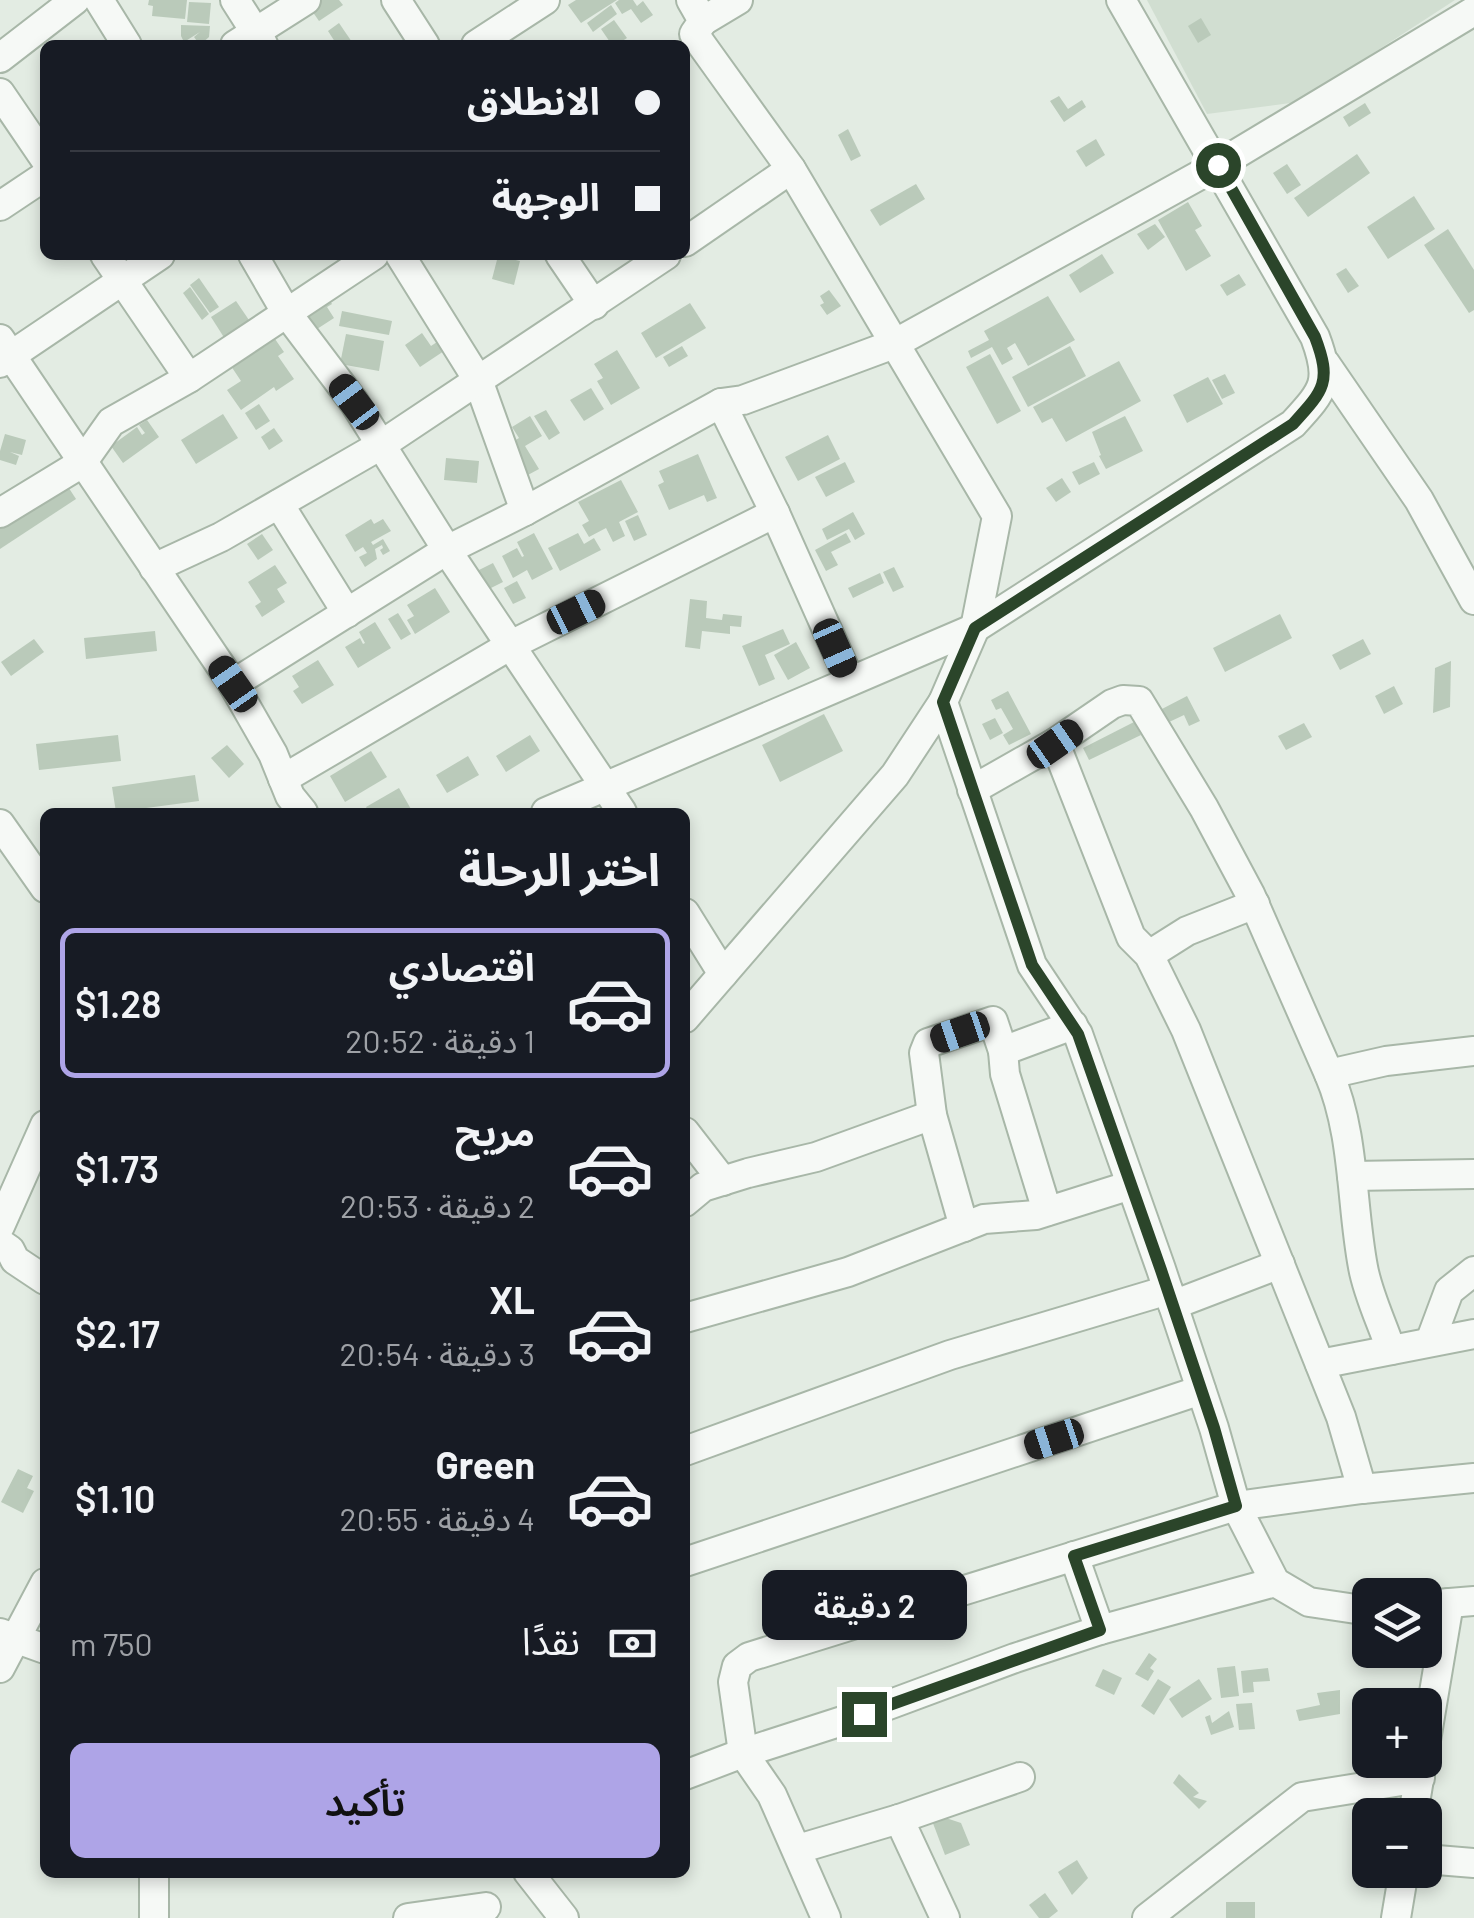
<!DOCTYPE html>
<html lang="ar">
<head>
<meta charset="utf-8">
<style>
  :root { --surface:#171b24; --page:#20242c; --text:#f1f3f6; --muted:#9ea1a6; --line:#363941; --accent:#aea4e7 }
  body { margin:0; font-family:Barlow,"Noto Sans Arabic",sans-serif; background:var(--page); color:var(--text); direction:rtl; height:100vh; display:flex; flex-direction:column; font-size:38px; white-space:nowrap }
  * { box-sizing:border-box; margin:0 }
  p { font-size:32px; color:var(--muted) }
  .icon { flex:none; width:55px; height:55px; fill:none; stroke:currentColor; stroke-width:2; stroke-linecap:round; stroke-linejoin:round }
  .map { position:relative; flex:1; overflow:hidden; direction:ltr }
  .panel { position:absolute; left:40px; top:808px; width:650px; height:1070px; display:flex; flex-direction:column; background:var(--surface); border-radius:15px; box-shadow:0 5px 15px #0003; direction:rtl }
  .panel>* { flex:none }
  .banner { position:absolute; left:40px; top:40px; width:650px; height:220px; border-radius:15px; box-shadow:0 5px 15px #0003; direction:rtl; display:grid; align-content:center; height:220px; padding:0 30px; background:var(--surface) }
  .controls { position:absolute; left:1352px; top:1578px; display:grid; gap:20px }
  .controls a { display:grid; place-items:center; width:90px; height:90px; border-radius:15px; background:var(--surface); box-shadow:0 5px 15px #0003; font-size:50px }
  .end { position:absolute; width:45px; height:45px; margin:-22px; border:12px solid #2b452a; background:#fff; box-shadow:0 0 0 5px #fff }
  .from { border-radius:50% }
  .bubble { position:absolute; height:70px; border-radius:15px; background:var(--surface); box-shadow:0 5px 15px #0003; font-size:32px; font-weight:600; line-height:70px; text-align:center; direction:rtl }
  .car { position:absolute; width:30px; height:60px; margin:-30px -15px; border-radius:12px; box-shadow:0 0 8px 2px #0007; background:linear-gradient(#222 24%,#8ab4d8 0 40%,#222 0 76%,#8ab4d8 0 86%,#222 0) }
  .banner b { display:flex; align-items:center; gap:35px; height:95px; font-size:38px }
  .banner b+b { border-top:2px solid var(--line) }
  .banner i { width:25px; height:25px; background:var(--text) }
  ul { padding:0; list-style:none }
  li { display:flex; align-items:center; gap:30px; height:150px; margin:0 20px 15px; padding:0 10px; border:5px solid transparent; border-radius:15px }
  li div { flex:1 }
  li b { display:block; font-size:38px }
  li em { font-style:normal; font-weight:600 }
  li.current { border-color:var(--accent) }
  li>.icon { width:90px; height:90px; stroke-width:1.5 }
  h2 { padding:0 30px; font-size:45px; line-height:120px }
  .pay { display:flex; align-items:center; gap:25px; height:110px; padding:0 30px; font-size:38px }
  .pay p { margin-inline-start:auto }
  .cta { display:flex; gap:20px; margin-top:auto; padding:20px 30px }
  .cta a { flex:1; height:115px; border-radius:15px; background:var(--accent); color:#111; font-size:40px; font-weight:600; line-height:115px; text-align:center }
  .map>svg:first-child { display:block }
</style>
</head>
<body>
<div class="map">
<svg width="1474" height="1918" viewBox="0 0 1474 1918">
  <rect width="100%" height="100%" fill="#e3ece3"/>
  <!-- built -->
  <path fill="#d1ded1" d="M1147,0h308l-157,102 -91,12z"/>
  <!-- building -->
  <g fill="#bacaba">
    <path d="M149,0h38l-2,19 -33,-3 1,-10 -5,-1z"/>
    <path d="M322,0h17l4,5 -24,16 -9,-13z"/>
    <path d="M576,0h41l-36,23 -13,-18z"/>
    <path d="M619,0h14l4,6 6,-5 10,14 -12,8 -10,-14 -9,5 -7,-11z"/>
    <path d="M189,2l22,1 -2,21 -22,-2z"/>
    <path d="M611,5l6,9 -24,18 -6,-9z"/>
    <path d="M1201,18l10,17 -13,8 -10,-17z"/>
    <path d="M614,20l13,18 -11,7h-4l-11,-16z"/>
    <path d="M339,23l15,22h-17l-9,-14z"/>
    <path d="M181,25l29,1 -1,11 -9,8 -6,-8 6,-5 -16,10 -3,-6z"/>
    <path d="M1059,96l9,13 14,-9 4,7 -22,15 -14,-21z"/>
    <path d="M1365,103l6,10 -22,14 -6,-10z"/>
    <path d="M848,129l13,27 -10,5 -13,-26z"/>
    <path d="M1096,139l9,16 -19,12 -10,-16z"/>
    <path d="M1357,154l13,19 -62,44 -14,-19z"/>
    <path d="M1287,164l14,21 -14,9 -14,-21z"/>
    <path d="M916,184l9,15 -45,27 -10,-16z"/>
    <path d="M1414,196l21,33 -47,30 -21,-32z"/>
    <path d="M1188,202l14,24 -7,4 16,26 -25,15 -28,-51z"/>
    <path d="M1155,224l10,13 -17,13 -11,-16z"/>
    <path d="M1448,229l26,41v40l-5,3 -45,-68z"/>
    <path d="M1102,254l12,19 -34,20 -11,-18z"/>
    <path d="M498,256l22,5 -6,24 -22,-6z"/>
    <path d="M1346,268l13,18 -11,7 -12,-19z"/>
    <path d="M1239,274l7,11 -19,11 -7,-11z"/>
    <path d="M199,278l20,29 -9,6 -20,-28z"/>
    <path d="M190,287l19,27 -7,6 -19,-27z"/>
    <path d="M829,290l12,16 -14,9 -7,-10 4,-2 -4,-7z"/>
    <path d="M325,292l7,12 -5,3 7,11 -17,11 -15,-22z"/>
    <path d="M1048,296l27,44 -47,26 -13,-23 -8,5 6,11 -11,6 -10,-18 -21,11 -3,-7 21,-11 -5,-9z"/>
    <path d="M236,301l15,22 -26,16 -14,-22z"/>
    <path d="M690,303l16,25 -50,30 -15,-25z"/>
    <path d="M342,311l50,10 -3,14 -50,-9z"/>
    <path d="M422,333l9,13 6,-4 7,9 -24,16 -15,-22z"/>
    <path d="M346,334l38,7 -5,30 -39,-7z"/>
    <path d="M259,339l5,8 11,-8 9,13 -6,4 16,23 -18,12 -2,-4 -33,23 -14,-20 14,-9 -14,-21z"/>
    <path d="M682,346l6,10 -19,11 -6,-10z"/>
    <path d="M1070,346l16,30 -58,31 -16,-30z"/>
    <path d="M617,350l23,38 -29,17 -14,-24 6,-3 -9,-14z"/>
    <path d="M990,354l31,57 -24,13 -31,-57z"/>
    <path d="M1119,361l22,40 -75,41 -14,-24 -10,5 -9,-16z"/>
    <path d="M1225,374l10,19 -13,6 -10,-19z"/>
    <path d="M1208,377l15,27 -36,19 -14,-28z"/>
    <path d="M591,388l13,21 -20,12 -14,-21z"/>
    <path d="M259,404l11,17 -14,9 -11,-17z"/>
    <path d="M546,410l14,23 -11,7 -15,-24z"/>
    <path d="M223,414l15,24 -42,26 -15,-24z"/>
    <path d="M530,416l12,20 -17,10 14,23 -13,7 -19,-31 12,-7 -7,-11z"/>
    <path d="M1125,416l18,35 -37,18 -7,-13 2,-1 -9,-23z"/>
    <path d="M147,420l12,17 -36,26 -12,-17 26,-19 5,8 3,-2 -6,-8z"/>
    <path d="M274,428l9,13 -14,9 -8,-13z"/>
    <path d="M5,434l21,6 -4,15 -12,-3 9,4 -3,9 -16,-5v-9z"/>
    <path d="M828,435l12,24 -42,22 -13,-24z"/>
    <path d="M698,454l19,44 -10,4 -3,-7 -35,15 -11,-25 6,-3 -5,-11z"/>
    <path d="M446,458l33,3 -2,22 -33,-3z"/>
    <path d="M845,462l10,20 -29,15 -11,-20z"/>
    <path d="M1094,462l6,12 -21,11 -7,-13z"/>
    <path d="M61,476l15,23 -76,50v-33z"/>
    <path d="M1062,478l9,14 -15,10 -10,-14z"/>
    <path d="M621,480l17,32 -19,10 6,14 -12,6 -7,-14 -17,9 -7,-12 7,-4 -11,-19z"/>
    <path d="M853,512l12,22 -10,6 -6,-11 -22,11 -5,-11z"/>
    <path d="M638,515l9,20 -13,6 -9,-20z"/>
    <path d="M371,519l3,5 9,-5 8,12 -20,11 2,3 10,-6 7,12 -7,4 -3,-5 3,-2 -1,-3 -7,4 2,10 -12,8 -6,-10 8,-4 -4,-6 -8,5 -10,-17z"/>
    <path d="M534,533l19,36 -21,11 -5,-10 -14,8 -11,-22 15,-8 5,9 2,-1 -7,-14z"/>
    <path d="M578,533l6,11 10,-6 7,12 -41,21 -12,-23z"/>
    <path d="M846,533l5,9 -20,10 7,13 -12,6 -11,-21z"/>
    <path d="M262,534l11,16 -15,10 -11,-16z"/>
    <path d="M493,563l10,19 -16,8 -10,-19z"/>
    <path d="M275,565l12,18 -10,6 8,13 -23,15 -7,-11 6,-4 -13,-20z"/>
    <path d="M894,567l10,20 -11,5 -10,-20z"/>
    <path d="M880,573l4,10 -31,15 -5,-10z"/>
    <path d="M517,581l9,17 -13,6 -9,-16z"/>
    <path d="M435,588l15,24 -35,22 -8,-14 7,-4 -7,-11z"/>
    <path d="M690,599l17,2 -1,17 16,2 1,-6 19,2 -1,11 -11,-1v8l-28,-3 -2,18 -15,-2z"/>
    <path d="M398,613l13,21 -10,6 -13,-21z"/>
    <path d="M1280,614l12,24 -67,34 -12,-24z"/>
    <path d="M375,622l16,26 -33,20 -13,-21 15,-9 3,6 2,-1 -6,-11z"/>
    <path d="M783,629l7,15 -25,11 10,24 -16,7 -17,-40z"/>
    <path d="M155,631l2,20 -71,8 -2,-21z"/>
    <path d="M34,639l10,13 -33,24 -10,-14z"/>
    <path d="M1363,639l8,15 -31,16 -8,-15z"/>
    <path d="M796,642l14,26 -22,12 -14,-25z"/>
    <path d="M318,660l16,25 -32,19 -9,-13 6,-4 -7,-11z"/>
    <path d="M1451,661l-1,46 -17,6 2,-45z"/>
    <path d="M1394,686l9,18 -19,10 -9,-18z"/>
    <path d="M1008,691l23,43 -22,11 -6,-10 10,-6 -12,-21 -5,2 -5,-10z"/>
    <path d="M1187,696l13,25 -11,5 -5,-11 -17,8 -7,-13z"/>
    <path d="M824,714l19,37 -63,31 -18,-37z"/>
    <path d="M995,718l8,15 -13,7 -8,-16z"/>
    <path d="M1134,722l7,13 -52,25 -6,-12z"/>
    <path d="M1304,723l8,14 -26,13 -8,-14z"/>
    <path d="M118,735l3,26 -82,9 -3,-26z"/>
    <path d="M530,735l10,16 -34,21 -10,-16z"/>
    <path d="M227,745l17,19 -15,14 -18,-20z"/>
    <path d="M371,751l16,26 -42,25 -15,-26z"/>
    <path d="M468,756l11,19 -32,18 -11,-18z"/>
    <path d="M195,775l4,26 -83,11 -4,-25z"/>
    <path d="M399,788l13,23 -43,1 -3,-5z"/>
    <path d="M18,1469l15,7 -6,12 7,3 -11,22 -22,-11z"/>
    <path d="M1149,1653l8,6 -7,9 4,3 -6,10 -13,-7z"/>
    <path d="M1235,1666l4,30 -18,2 -4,-30z"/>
    <path d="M1268,1668l2,13 -17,1 1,10 -11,1 -2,-22z"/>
    <path d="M1103,1669l19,9 -8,17 -19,-9z"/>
    <path d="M1158,1679l13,8 -17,28 -13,-9z"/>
    <path d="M1199,1679l13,20 -30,19 -13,-19z"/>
    <path d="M1340,1690v24l-41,7 -3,-11 24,-5 -3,-12z"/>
    <path d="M1252,1703l3,26 -16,1 -3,-26z"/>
    <path d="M1229,1711l5,16 -23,8 -6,-18 5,-2 2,8z"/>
    <path d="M1179,1774l20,19 -6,4 14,4 -8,8 -26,-26z"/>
    <path d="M931,1818h15l15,5 9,22 -25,10z"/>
    <path d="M1077,1860l11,18 -16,17 -14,-23z"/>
    <path d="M1045,1893l13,18 -9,7h-10l-10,-13z"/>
    <rect x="1226" y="1902" width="29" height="16"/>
  </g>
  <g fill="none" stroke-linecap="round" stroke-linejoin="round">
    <!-- minor casing -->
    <g stroke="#a8b7a8" stroke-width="32">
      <g id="minor">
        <path d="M99,0l28,45"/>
        <path d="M235,0l28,44"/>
        <path d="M396,0l29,45"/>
        <path d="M703,21l35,-21"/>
        <path d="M235,45l71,-45"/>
        <path d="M476,45l69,-45"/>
        <path d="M0,58l75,-58"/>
        <path d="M0,93l45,66"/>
        <path d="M0,206l45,-30"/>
        <path d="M685,242l106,-73"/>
        <path d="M105,255l84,123"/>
        <path d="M253,255l33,57 68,90 102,162 166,248"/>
        <path d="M400,255l78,125 47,131"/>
        <path d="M560,255l34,50"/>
        <path d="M0,339l233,345 40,70 17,42 13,16"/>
        <path d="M0,363l160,-108"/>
        <path d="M1325,363l94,137 55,100"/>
        <path d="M721,403l54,110 75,168"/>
        <path d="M279,504l68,109"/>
        <path d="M0,513l82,-50 29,-41 78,-44 185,-123"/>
        <path d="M154,568l67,-31 160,-92 285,-190"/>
        <path d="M233,684l214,-134 78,-39 196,-108 22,-3 151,-56 324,-179 256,-154"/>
        <path d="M943,702l89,263 46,69 83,235 53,159 22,78 39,76 34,20 47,7 14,-1"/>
        <path d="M283,779l228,-134 264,-132"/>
        <path d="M972,790l83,-47"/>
        <path d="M546,812l429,-184 318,-204c31,-34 39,-42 22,-87l-194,-337"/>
        <path d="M0,824l45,64"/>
        <path d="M685,913l38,61"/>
        <path d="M1149,955l38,-24 68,-27"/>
        <path d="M685,1018l210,-243 48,-73 32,-74 22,-112 -206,-347 -97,-135 9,-13 -12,-21"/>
        <path d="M1003,1051l70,-26"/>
        <path d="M1329,1074l57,-13 88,-10"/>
        <path d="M685,1132l38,49"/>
        <path d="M1352,1176l122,-2"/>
        <path d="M685,1202l18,-15 45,-14 68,-16 116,-42"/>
        <path d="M0,1226l45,-101"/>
        <path d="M964,1227l-32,-112 -8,-62 4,-10 65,-22 10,30 2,23 42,137"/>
        <path d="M0,1243l10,7 5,10 30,20"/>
        <path d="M1173,1305l107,-41"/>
        <path d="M685,1318l163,-46 136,-53 52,-4 95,-30"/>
        <path d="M1430,1342l19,-51 25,-20"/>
        <path d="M1320,1364l154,-30"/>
        <path d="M685,1451l265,-96 218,-65"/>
        <path d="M1362,1489l-21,-72 -155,-387 -37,-75 -18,-18 -76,-194 57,-39 11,-4 16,1 65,107 46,86 79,180c26,60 22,130 34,193 5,28 19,56 28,83"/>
        <path d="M1074,1556l26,74"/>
        <path d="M685,1562l516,-172"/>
        <path d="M1425,1605l49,-4"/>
        <path d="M0,1633l45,16"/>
        <path d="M0,1668l45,-85"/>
        <path d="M1425,1746l24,-143"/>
        <path d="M685,1775l58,-22 121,-39 151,-56 85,-28 175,-48"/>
        <path d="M1413,1815l9,-54"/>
        <path d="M899,1819l46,99"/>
        <path d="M798,1849l101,-30 121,-42"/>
        <path d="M1425,1859l49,4"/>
        <path d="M154,1872v46"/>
        <path d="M528,1872l36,46"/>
        <path d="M408,1918l78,-11"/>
        <path d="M826,1918l-54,-123 -29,-42 -10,-71 4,-16 12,-9 487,-151 126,-17 112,-11"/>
        <path d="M1147,1918l155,-121 118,-19"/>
        <path d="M1396,1918l8,-48"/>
      </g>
    </g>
    <!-- minor -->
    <use href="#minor" stroke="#f6f9f6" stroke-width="28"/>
  </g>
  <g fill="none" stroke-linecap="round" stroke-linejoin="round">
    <!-- route -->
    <path stroke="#2b452a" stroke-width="12" d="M864,1714l236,-84 -26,-74 162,-50 -22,-78 -53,-158 -83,-236 -46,-69 -89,-263 32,-74 318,-204c31,-34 39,-42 22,-87l-97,-172"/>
  </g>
</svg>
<div class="controls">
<a><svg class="icon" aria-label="layers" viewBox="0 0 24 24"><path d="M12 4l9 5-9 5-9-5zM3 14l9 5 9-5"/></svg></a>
<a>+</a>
<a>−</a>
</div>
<i class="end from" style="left:1218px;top:165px"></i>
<i class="end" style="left:864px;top:1714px"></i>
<div class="bubble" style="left:762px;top:1570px;width:205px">2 دقيقة</div>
<i class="car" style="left:354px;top:402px;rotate:323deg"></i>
<i class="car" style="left:576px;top:612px;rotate:64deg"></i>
<i class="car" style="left:835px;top:648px;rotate:156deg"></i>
<i class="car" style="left:233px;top:684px;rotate:325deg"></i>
<i class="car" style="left:1055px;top:744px;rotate:55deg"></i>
<i class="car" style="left:960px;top:1032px;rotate:251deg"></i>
<i class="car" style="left:1054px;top:1439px;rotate:252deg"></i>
<div class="banner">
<b><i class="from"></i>الانطلاق</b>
<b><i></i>الوجهة</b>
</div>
<section class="panel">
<h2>اختر الرحلة</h2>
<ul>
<li class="current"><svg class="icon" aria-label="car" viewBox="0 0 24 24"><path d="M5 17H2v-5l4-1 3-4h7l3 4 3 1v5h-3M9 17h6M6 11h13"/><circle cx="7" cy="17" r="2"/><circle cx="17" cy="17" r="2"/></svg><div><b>اقتصادي</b><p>1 دقيقة · 20:52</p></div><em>$1.28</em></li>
<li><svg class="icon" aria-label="car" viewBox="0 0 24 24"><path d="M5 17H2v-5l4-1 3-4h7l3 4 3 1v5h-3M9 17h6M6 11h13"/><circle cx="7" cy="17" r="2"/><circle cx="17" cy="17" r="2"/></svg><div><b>مريح</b><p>2 دقيقة · 20:53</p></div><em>$1.73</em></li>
<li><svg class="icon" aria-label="car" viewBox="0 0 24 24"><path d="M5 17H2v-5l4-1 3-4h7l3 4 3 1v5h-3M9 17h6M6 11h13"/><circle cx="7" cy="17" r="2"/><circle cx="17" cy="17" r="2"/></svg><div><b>XL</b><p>3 دقيقة · 20:54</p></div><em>$2.17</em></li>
<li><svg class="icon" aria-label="car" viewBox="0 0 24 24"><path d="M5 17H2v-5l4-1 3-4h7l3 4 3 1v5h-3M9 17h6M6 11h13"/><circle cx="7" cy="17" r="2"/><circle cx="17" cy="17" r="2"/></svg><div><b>Green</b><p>4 دقيقة · 20:55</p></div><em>$1.10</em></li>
</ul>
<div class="pay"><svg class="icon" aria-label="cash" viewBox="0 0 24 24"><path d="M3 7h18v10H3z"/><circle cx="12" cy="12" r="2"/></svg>نقدًا<p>750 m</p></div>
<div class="cta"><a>تأكيد</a></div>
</section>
</div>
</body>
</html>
